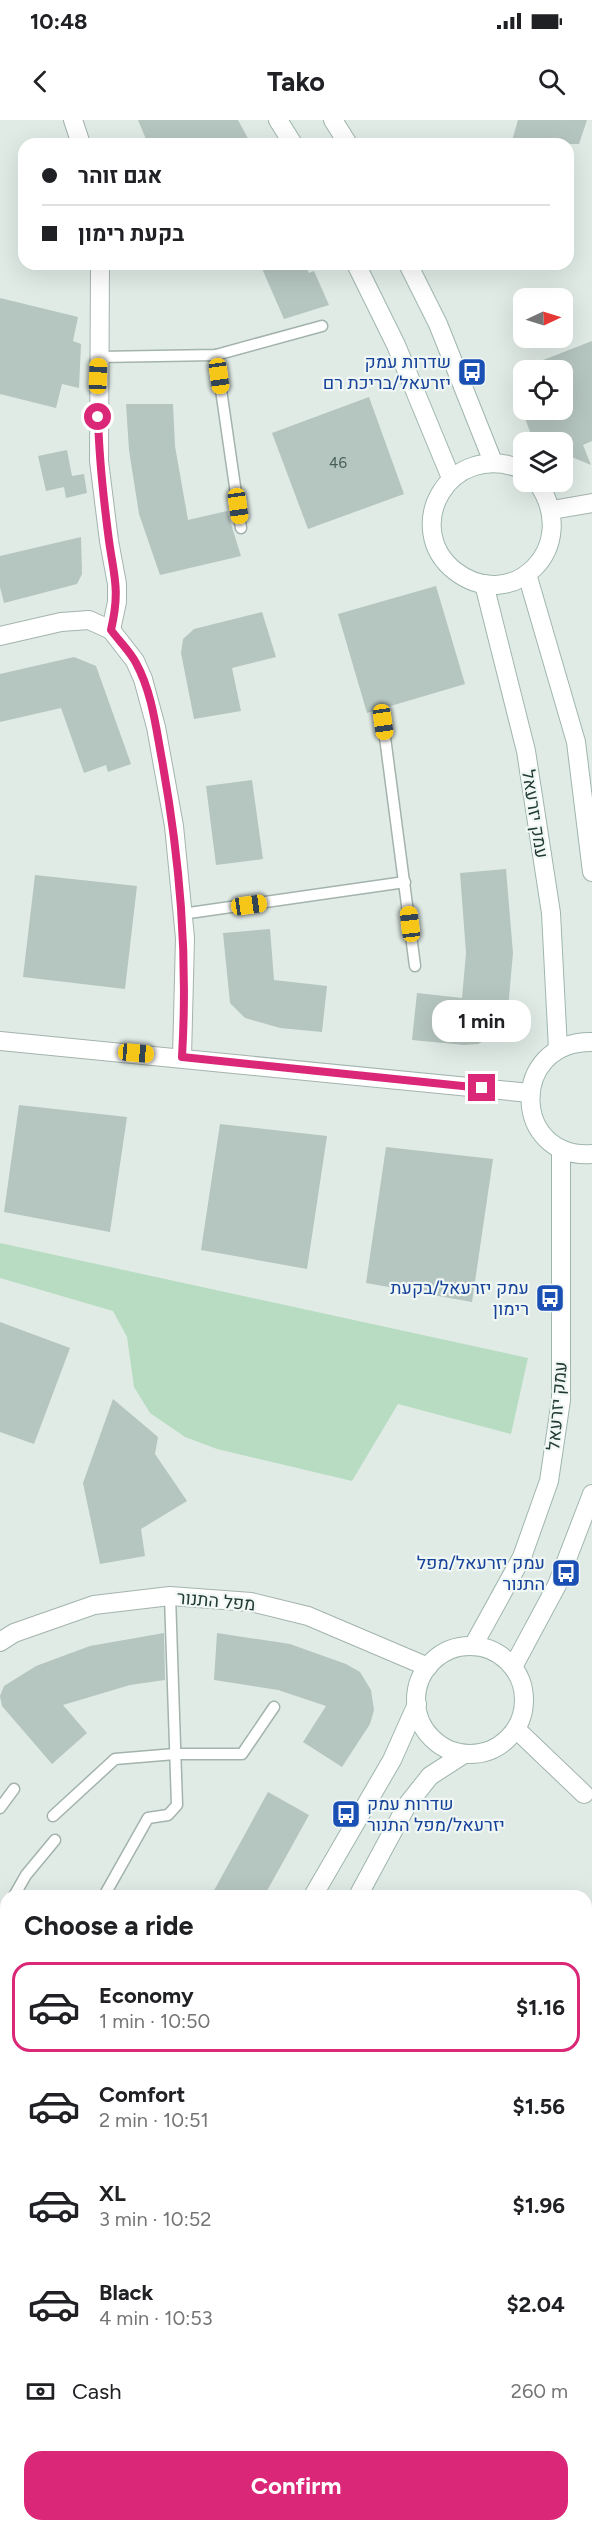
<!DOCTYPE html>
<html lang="en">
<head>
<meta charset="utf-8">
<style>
  :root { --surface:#fff; --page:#f6f6f6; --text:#202124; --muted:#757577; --line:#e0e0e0; --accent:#db2777 }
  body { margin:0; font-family:Figtree,Heebo,sans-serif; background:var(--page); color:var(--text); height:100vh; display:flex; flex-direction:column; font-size:22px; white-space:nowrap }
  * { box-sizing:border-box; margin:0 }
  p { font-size:20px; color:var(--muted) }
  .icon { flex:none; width:33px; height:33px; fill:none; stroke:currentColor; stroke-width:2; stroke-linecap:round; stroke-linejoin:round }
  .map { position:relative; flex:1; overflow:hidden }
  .side { position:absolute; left:0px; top:1770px; width:592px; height:642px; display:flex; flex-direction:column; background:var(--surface); border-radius:18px 18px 0 0; box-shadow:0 6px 24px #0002 }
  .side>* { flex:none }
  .banner { position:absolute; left:18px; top:18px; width:556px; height:132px; border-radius:18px; box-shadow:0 6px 24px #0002; display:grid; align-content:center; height:132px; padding:0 24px; background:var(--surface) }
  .needle { width:39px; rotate:86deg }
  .controls { position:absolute; left:513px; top:168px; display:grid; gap:12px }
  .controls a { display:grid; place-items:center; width:60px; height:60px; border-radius:12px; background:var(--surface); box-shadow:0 6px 24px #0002; font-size:30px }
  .end { position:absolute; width:27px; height:27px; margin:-14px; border:8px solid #db2777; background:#fff; box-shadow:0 0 0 3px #fff }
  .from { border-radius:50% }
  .bubble { position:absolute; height:42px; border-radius:18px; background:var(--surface); box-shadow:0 6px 24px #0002; font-size:20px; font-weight:700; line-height:42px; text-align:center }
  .car { position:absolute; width:18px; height:36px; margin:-18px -9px; border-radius:8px; box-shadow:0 0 4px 2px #0007; background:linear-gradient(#f5c518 24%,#345 0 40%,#f5c518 0 76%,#345 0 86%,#f5c518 0) }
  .banner b { display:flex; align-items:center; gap:21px; height:57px; font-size:22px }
  .banner b+b { border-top:2px solid var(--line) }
  .banner i { width:15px; height:15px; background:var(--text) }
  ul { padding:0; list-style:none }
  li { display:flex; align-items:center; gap:18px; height:90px; margin:0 12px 9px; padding:0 12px; border:3px solid transparent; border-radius:18px }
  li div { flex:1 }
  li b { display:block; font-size:22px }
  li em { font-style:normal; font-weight:700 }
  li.on { border-color:var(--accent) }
  li>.icon { width:54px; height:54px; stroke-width:1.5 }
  h2 { padding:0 24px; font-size:27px; line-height:72px }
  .pay { display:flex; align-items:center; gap:15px; height:66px; padding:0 24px; font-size:22px }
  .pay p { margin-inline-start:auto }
  .button { display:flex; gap:12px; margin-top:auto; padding:12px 24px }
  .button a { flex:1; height:69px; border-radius:18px; background:var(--accent); color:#fff; font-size:24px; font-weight:700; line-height:69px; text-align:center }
  .status { display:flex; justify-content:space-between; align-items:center; height:42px; padding:0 30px; background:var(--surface); direction:ltr }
  .status svg { height:16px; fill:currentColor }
  header { display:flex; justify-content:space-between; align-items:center; height:78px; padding:0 24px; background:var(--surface); font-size:27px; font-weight:700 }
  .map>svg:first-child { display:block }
</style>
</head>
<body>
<div class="status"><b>10:48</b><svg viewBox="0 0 49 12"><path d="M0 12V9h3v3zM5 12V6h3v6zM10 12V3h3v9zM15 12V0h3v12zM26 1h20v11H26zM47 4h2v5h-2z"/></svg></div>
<header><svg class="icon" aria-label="back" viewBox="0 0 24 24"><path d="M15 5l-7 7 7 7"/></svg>Tako<svg class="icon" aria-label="search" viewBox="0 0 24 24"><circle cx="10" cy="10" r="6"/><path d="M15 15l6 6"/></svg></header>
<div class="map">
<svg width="592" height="2412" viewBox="0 0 592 2412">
  <rect width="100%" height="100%" fill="#e0ebe6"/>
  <!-- green -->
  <path fill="#b8dcc2" d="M0,1123l528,115 -17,76 -113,-30 -46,77 -135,-32 -32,-12 -35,-24 -16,-26 -7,-50 -14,-26 -113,-33z"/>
  <!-- building -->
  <g fill="#b5c5bf">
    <path d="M138,0h100l13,24h-103z"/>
    <path d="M518,0h69l-8,24h-68z"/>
    <path d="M260,144h45l4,9 5,-2 15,34 -45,14z"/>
    <path d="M0,178l78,19 -5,24 8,3 -2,44 -17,-4 -6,24 -56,-14z"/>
    <path d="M592,221v100l-9,4 8,20 -29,-12v-11l-29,-2 -11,-30h40v-40l-42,-1z"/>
    <path d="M369,277l35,97 -96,35 -36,-96z"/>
    <path d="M126,284h47l2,42 13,74 39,-9 14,45 -81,19 -21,-61 -10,-64z"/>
    <path d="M67,330l5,26 12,-2 3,19 -21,5 -2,-11 -18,4 -8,-35z"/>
    <path d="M81,417l1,37 -5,10 -73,19 -4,-16v-31z"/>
    <path d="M436,466l29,98 -98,29 -29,-99z"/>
    <path d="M262,492l14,45 -44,11 9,43 -47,8 -13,-66 2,-14 11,-10z"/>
    <path d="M74,537l22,9 35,98 -23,8 -2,-7 -22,8 -23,-65 -61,14v-48z"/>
    <path d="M252,660l11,79 -47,6 -10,-79z"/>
    <path d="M506,749l7,84 -5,56 -4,13 -14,16 -12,6 -14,1 -52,-5 5,-47 45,5 4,-45 -6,-80z"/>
    <path d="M35,755l102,11 -12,103 -102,-12z"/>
    <path d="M270,809l4,51 53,6 -5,46 -42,-4 -35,-10 -15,-15 -7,-70z"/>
    <path d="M19,985l108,12 -17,115 -106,-20z"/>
    <path d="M220,1004l107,12 -20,133 -106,-19z"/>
    <path d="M386,1027l107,12 -21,143 -106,-19z"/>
    <path d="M0,1202l70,26 -36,96 -34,-12z"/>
    <path d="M113,1279l45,38 -3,17 32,47 -46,28 4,27 -45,8 -17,-81z"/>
    <path d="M164,1513l1,47 -35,5 -67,20 24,28 -35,31 -50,-58 -2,-10 4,-10 32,-20 54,-20z"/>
    <path d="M217,1513l73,11 56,20 14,8 11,18 3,20 -4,14 -28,43 -39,-25 23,-36 -48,-16 -64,-10z"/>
    <path d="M268,1672l41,23 -22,40 -23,41h-53z"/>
  </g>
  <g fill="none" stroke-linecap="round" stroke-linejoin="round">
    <!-- service casing -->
    <g stroke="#a3b3ad" stroke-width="13">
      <g id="service">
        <path d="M216,235l25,173"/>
        <path d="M99,237l117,-2 106,-29"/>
        <path d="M383,602l32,244"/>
        <path d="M182,794l223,-32"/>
        <path d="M0,1688l14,-19"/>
        <path d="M53,1696l62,-57 60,-5h67l32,-47"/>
        <path d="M14,1776l12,-21 29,-35"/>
        <path d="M104,1776l44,-78 20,-3 9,-10 -7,-209"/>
        <path d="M0,1802l6,-12"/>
      </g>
    </g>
    <!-- minor casing -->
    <g stroke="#a3b3ad" stroke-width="20">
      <g id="minor">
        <path d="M73,0l8,24"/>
        <path d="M100,144l-1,197 10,80 8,43v18l-6,28"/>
        <path d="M552,390l40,-7"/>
        <path d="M0,516l61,-14 28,-2 22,10 24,31 8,18 13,48 18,99 11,112 -3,119"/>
        <path d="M0,921l530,52"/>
        <path d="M0,1522l14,-9 80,-28 76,-9 81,6 57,14 120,51"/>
        <path d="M516,1609l68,65"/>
      </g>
    </g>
    <!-- tertiary casing -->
    <g stroke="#a3b3ad" stroke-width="20">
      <g id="tertiary">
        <path d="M206,2406l1,6"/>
        <path d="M269,2412l1,-6"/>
      </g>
    </g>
    <!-- secondary casing -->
    <g stroke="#9fb6ae" stroke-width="20">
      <g id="secondary">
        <path d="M278,0l15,24"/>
        <path d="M333,0l15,24"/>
        <path d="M356,144l40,81 55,133"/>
        <path d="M408,144l30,60 55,138"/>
        <path d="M524,350c-76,-32 -123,59 -69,101 57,44 128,-24 82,-89"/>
        <path d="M527,454l49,168 16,130"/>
        <path d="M484,464l42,167 25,162 7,136"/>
        <path d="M592,922c-84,-1 -80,118 0,112"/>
        <path d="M473,1526l49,-89 27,-76 12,-81v-250"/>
        <circle cx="470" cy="1580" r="54"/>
        <path d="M513,1547l44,-82 35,-91"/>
        <path d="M313,1776l79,-136 25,-56"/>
        <path d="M358,1776l49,-91 23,-29 34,-22"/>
        <path d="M0,2208h6"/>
        <path d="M586,2215h6"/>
        <path d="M586,2301h6"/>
        <path d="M0,2306h6"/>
      </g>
    </g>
    <!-- service -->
    <use href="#service" stroke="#fff" stroke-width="10"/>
    <!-- minor -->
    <use href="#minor" stroke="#fff" stroke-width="18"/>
    <!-- tertiary -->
    <use href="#tertiary" stroke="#fff" stroke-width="18"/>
    <!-- secondary -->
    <use href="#secondary" stroke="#fff" stroke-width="18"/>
  </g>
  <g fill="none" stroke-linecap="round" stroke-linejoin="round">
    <!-- route -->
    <path stroke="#db2777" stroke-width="8" d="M98,297c1,39 5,77 10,116 5,42 13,54 3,97 8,11 19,21 25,33 16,29 20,65 26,97 18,101 26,194 20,297l300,31"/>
  </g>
  <!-- icons -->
  <defs>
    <g id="bus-square" transform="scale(1.5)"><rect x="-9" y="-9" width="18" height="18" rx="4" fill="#1a4fb4" stroke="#f0f7f4"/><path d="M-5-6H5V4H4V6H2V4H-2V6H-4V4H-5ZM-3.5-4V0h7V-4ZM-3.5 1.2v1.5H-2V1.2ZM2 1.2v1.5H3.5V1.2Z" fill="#fff"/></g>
  </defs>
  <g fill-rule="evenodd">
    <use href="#bus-square" x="472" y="252"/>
    <use href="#bus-square" x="550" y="1178"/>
    <use href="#bus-square" x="566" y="1453"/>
    <use href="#bus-square" x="346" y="1694"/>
  </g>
  <g text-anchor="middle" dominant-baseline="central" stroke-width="4.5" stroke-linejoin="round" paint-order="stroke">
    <!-- number labels -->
    <g font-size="15" fill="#465e57">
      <text x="338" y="343">46</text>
    </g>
    <!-- transit labels -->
    <g font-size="18" fill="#164399" stroke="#f0f7f4" text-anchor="end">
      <text x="451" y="242">שדרות עמק<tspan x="451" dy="21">יזרעאל/בריכת רם</tspan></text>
      <text x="529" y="1168">עמק יזרעאל/בקעת<tspan x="529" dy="21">רימון</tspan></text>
      <text x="545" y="1443">עמק יזרעאל/מפל<tspan x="545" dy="21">התנור</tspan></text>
      <text x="367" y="1684" text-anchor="start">שדרות עמק<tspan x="367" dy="21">יזרעאל/מפל התנור</tspan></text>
    </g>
    <!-- street labels -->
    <g font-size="18" fill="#213b34" stroke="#f0f7f4">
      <text transform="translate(535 694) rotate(81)">עמק יזרעאל</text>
      <text transform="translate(557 1286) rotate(-85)">עמק יזרעאל</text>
      <text transform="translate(216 1481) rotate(5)">מפל התנור</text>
    </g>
  </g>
</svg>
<div class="controls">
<a><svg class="needle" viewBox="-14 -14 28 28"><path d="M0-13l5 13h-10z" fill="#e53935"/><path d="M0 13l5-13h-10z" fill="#757577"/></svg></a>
<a><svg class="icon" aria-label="locate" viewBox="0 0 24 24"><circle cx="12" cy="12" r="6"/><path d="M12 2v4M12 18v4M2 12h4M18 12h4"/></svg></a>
<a><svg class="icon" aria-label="layers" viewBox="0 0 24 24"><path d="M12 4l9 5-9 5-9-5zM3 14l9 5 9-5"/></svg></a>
</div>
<i class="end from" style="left:98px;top:297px"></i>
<i class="end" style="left:482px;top:968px"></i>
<div class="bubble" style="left:432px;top:880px;width:99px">1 min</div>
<i class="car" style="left:98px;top:256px;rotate:2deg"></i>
<i class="car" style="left:219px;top:256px;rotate:172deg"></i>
<i class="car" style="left:238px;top:386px;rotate:172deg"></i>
<i class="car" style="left:383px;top:602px;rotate:172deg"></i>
<i class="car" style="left:249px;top:785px;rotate:82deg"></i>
<i class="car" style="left:410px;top:804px;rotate:353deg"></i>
<i class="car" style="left:136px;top:933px;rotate:95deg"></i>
<div class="banner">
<b><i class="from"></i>אגם זוהר</b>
<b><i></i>בקעת רימון</b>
</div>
<section class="side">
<h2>Choose a ride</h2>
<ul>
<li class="on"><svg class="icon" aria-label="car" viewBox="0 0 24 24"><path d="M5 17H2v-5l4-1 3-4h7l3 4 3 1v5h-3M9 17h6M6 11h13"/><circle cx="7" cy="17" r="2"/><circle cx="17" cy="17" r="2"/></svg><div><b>Economy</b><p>1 min · 10:50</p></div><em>$1.16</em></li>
<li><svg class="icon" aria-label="car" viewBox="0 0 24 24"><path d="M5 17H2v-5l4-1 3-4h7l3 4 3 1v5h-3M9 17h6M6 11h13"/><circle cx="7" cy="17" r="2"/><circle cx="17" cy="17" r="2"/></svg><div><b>Comfort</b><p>2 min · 10:51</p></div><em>$1.56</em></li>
<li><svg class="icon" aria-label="car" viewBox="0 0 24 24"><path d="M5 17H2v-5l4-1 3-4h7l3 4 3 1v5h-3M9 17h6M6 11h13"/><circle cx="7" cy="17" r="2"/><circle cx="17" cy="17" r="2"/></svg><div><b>XL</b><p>3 min · 10:52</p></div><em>$1.96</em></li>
<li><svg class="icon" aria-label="car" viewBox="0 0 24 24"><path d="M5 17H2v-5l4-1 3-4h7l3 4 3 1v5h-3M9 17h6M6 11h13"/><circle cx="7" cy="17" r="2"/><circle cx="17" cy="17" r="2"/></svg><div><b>Black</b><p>4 min · 10:53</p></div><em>$2.04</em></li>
</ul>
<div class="pay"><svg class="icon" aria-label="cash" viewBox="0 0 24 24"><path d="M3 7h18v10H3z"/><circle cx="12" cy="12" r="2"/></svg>Cash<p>260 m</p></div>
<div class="button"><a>Confirm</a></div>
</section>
</div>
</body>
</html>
